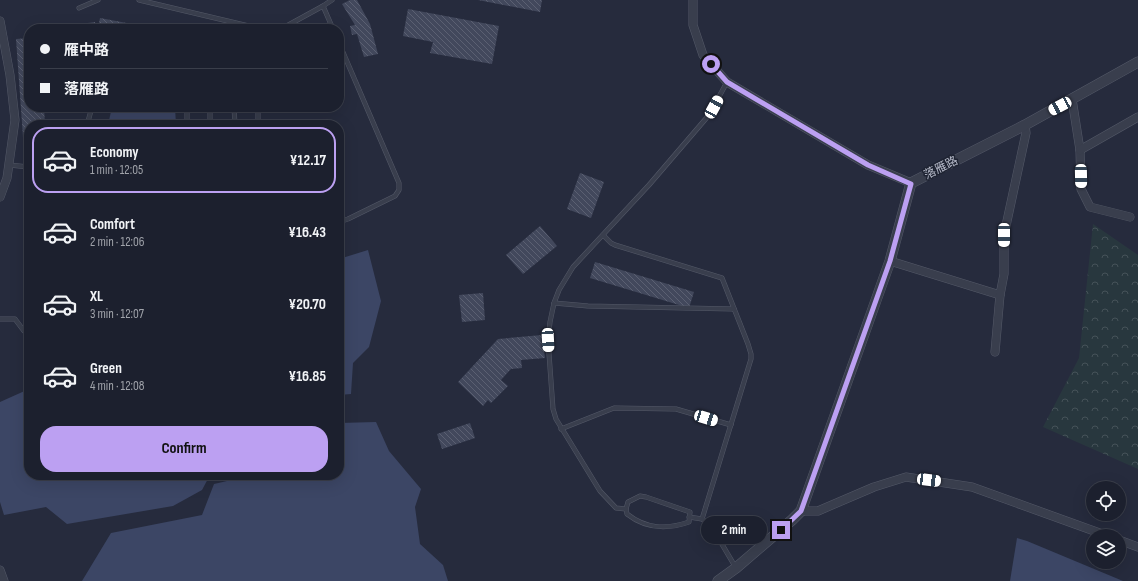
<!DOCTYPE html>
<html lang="en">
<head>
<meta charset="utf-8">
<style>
  :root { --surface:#1c202e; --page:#252836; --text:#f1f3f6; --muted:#a0a3aa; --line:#3a3e4a; --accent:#bca0f2 }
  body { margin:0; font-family:"Sofia Sans Condensed","Noto Sans SC",sans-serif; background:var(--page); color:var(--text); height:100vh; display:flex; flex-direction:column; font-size:15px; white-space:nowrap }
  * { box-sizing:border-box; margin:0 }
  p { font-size:13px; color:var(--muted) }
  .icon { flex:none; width:22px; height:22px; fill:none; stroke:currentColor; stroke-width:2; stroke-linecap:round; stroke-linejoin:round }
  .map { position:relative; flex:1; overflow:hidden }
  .side { position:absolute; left:24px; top:120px; width:320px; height:360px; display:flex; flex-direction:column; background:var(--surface); border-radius:16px; box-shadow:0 4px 16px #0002,0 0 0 1px var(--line) }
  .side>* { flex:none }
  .hud { position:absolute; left:24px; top:24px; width:320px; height:88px; border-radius:16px; box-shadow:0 4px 16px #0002,0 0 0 1px var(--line); display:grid; align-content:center; height:88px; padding:0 16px; background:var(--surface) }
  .tools { position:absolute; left:1086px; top:481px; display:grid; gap:8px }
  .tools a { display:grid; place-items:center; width:40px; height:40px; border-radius:50%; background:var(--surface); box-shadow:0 4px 16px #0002,0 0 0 1px var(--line); font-size:20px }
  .end { position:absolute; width:18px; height:18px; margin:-9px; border:5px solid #bca0f2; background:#111; box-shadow:0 0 0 2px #111 }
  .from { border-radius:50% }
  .bubble { position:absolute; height:28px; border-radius:14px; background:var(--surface); box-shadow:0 4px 16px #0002,0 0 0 1px var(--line); font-size:13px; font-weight:700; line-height:28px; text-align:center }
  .car { position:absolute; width:12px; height:24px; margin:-12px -6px; border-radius:5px; box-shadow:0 0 3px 1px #0007; background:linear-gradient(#fff 24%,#345 0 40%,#fff 0 76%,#345 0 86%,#fff 0) }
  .hud b { display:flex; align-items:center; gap:14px; height:38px; font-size:15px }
  .hud b+b { border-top:1px solid var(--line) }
  .hud i { width:10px; height:10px; background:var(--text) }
  ul { padding:7px 0 0; list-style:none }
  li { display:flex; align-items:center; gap:12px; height:66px; margin:0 8px 6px; padding:0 8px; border:2px solid transparent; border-radius:16px }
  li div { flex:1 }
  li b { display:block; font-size:15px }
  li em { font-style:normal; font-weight:700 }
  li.selected { border-color:var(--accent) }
  li>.icon { width:36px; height:36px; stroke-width:1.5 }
  .action { display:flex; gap:8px; margin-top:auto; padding:8px 16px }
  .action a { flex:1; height:46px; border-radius:16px; background:var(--accent); color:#111; font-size:16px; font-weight:700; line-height:46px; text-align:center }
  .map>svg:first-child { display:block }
</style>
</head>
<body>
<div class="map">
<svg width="1138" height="581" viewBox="0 0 1138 581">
  <defs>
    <pattern id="forest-crowns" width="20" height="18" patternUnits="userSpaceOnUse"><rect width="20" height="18" fill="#28373e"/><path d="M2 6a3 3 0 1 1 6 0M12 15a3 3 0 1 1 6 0" fill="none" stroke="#455258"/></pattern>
    <pattern id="building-back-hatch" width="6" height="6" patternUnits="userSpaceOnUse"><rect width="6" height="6" fill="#42485c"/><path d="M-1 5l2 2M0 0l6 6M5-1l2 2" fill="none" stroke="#5b6072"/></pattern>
  </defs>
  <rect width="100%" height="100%" fill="#262b3d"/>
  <!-- forest -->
  <path fill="url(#forest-crowns)" d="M1093,224l45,31v214l-95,-42 36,-69z"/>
  <!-- water -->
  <g fill="#3c4665">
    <path d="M112,107h63l1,18h-68z"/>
    <path d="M368,250l13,51 -12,46 -16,16 -2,31 -12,1v-136z"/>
    <path d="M29,389v86h181l-8,15 -29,16 -106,18 -21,-17 -42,8 -4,-13v-100z"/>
    <path d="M376,422l13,29 32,38 -6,18 5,37 23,21 5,16h-366l29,-48 91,-18 12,-31 39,-9h86v-52z"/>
    <path d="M1017,538l10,3 96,40h-113z"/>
  </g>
  <!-- building -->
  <g fill="url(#building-back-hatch)">
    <path d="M350,0h7l13,24 8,30 -14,3 -7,-23 -5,1 -2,-9 5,-1 -13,-21z"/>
    <path d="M478,0h64l-2,12z"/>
    <path d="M408,9l91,17 -7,38 -62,-11 3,-11 -30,-6z"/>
    <path d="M100,18l32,6 -1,5h-33z"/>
    <path d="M95,22l1,7h-43v-1z"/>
    <path d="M29,38v69h15l1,18h-16v26h-5l-8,-112z"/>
    <path d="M580,173l24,9 -13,36 -24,-9z"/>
    <path d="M540,226l17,20 -34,28 -17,-19z"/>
    <path d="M595,262l99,30 -5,16 -99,-30z"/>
    <path d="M483,293l2,27 -23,2 -3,-27z"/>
    <path d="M542,335l3,23 -24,2 1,8 -11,1 -10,11 7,6 -17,17 -3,-3 -5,6 -25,-24 40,-43z"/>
    <path d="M470,423l5,15 -33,11 -5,-15z"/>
  </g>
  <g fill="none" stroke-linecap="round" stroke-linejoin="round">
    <!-- service casing -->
    <g stroke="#545968" stroke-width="5">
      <g id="service">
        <path d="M139,0l114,27 3,2"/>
        <path d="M323,6l10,23"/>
        <path d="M79,8l19,-8"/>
        <path d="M281,29l42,-23 9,-6"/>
        <path d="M339,43l60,140v7l-4,6 -47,23 -6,2 -3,-2"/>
        <path d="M187,107v18"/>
        <path d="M234,107l1,18"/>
        <path d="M258,107v18"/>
        <path d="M87,125l5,-18"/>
        <path d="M210,125v-18"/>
        <path d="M9,165l20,2"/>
        <path d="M603,235l8,8 4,2 107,33 26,66 3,10v5l-49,160"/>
        <path d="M554,303l34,3 146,3"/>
        <path d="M0,319h15l9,12h5"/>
        <path d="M561,429l53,-21 62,1 55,16"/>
        <path d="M640,496l6,1 44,15 -1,10c-23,8 -43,7 -62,-8l-1,-5 2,-7z"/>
        <path d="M626,509l-10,-1 -16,-17 -44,-72 -3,-10 -5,-69 2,-18 4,-19 5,-13 14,-23 76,-82 60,-70 18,-33"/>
        <path d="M689,517l13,2 8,5 26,44"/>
      </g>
    </g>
    <!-- minor casing -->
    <g stroke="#545968" stroke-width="9">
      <g id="minor">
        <path d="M693,0v25l10,30 24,27 141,83 43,18"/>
        <path d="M0,21l10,54 5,45 -8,58 -7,19"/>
        <path d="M1072,99l8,51 1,39 9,18 40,10"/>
        <path d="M1080,150l58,-33"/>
        <path d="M890,261l110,34"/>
        <path d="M995,352l5,-57 4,-21v-39l22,-102 -1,-8"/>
        <path d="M801,511h17l56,-24 32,-10 66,10 136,49"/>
        <path d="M1119,540l19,7"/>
        <path d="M0,570l4,11"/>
      </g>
    </g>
    <!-- tertiary casing -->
    <g stroke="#545968" stroke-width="11">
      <path id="tertiary" d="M718,581l18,-13 56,-48 9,-9 89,-250 21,-78 114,-58 113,-63"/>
    </g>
    <!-- service -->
    <use href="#service" stroke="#393e4d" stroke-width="4"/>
    <!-- minor -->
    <use href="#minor" stroke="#393e4d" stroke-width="8"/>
    <!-- tertiary -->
    <use href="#tertiary" stroke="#393e4d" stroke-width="10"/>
  </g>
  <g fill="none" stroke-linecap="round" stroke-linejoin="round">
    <!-- route -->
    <path stroke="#bca0f2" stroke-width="5" d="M711,64l16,18 141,83 43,19 -21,77 -89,250 -20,19"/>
  </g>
  <g text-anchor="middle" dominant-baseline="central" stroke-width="3" stroke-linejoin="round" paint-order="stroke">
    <!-- street labels -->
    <g font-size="12" fill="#b5b9c8" stroke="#1e2332">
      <text transform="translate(941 168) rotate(-27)">落雁路</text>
    </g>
  </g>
</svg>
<div class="tools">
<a><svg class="icon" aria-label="locate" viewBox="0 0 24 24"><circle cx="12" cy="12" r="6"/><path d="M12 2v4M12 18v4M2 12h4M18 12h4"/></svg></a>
<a><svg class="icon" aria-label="layers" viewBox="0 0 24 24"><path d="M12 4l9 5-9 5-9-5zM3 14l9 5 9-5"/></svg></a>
</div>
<i class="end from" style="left:711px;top:64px"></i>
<i class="end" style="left:781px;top:530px"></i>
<div class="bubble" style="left:701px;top:516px;width:66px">2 min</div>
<i class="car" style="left:1060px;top:106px;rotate:242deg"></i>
<i class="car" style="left:714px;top:107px;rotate:29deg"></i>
<i class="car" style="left:1081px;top:176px;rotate:179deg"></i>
<i class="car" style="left:1004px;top:235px;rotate:180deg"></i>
<i class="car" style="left:548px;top:340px;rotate:177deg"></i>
<i class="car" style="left:706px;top:418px;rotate:107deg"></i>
<i class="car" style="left:929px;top:480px;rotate:97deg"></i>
<div class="hud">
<b><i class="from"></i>雁中路</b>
<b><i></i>落雁路</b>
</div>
<section class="side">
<ul>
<li class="selected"><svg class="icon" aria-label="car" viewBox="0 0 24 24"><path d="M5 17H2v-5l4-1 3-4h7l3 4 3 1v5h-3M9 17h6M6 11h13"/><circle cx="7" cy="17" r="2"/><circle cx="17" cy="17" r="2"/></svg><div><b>Economy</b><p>1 min · 12:05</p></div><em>¥12.17</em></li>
<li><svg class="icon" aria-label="car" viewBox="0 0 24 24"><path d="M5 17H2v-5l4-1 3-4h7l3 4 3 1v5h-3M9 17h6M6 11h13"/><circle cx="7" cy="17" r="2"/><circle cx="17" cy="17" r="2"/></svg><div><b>Comfort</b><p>2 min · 12:06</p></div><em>¥16.43</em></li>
<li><svg class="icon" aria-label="car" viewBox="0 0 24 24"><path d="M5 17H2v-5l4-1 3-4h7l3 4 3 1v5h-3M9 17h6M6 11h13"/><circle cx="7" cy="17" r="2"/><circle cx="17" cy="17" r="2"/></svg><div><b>XL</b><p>3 min · 12:07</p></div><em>¥20.70</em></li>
<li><svg class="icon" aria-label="car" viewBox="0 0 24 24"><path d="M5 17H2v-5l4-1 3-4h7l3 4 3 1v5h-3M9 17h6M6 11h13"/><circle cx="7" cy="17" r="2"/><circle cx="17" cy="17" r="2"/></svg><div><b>Green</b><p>4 min · 12:08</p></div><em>¥16.85</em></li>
</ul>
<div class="action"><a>Confirm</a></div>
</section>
</div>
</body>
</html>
